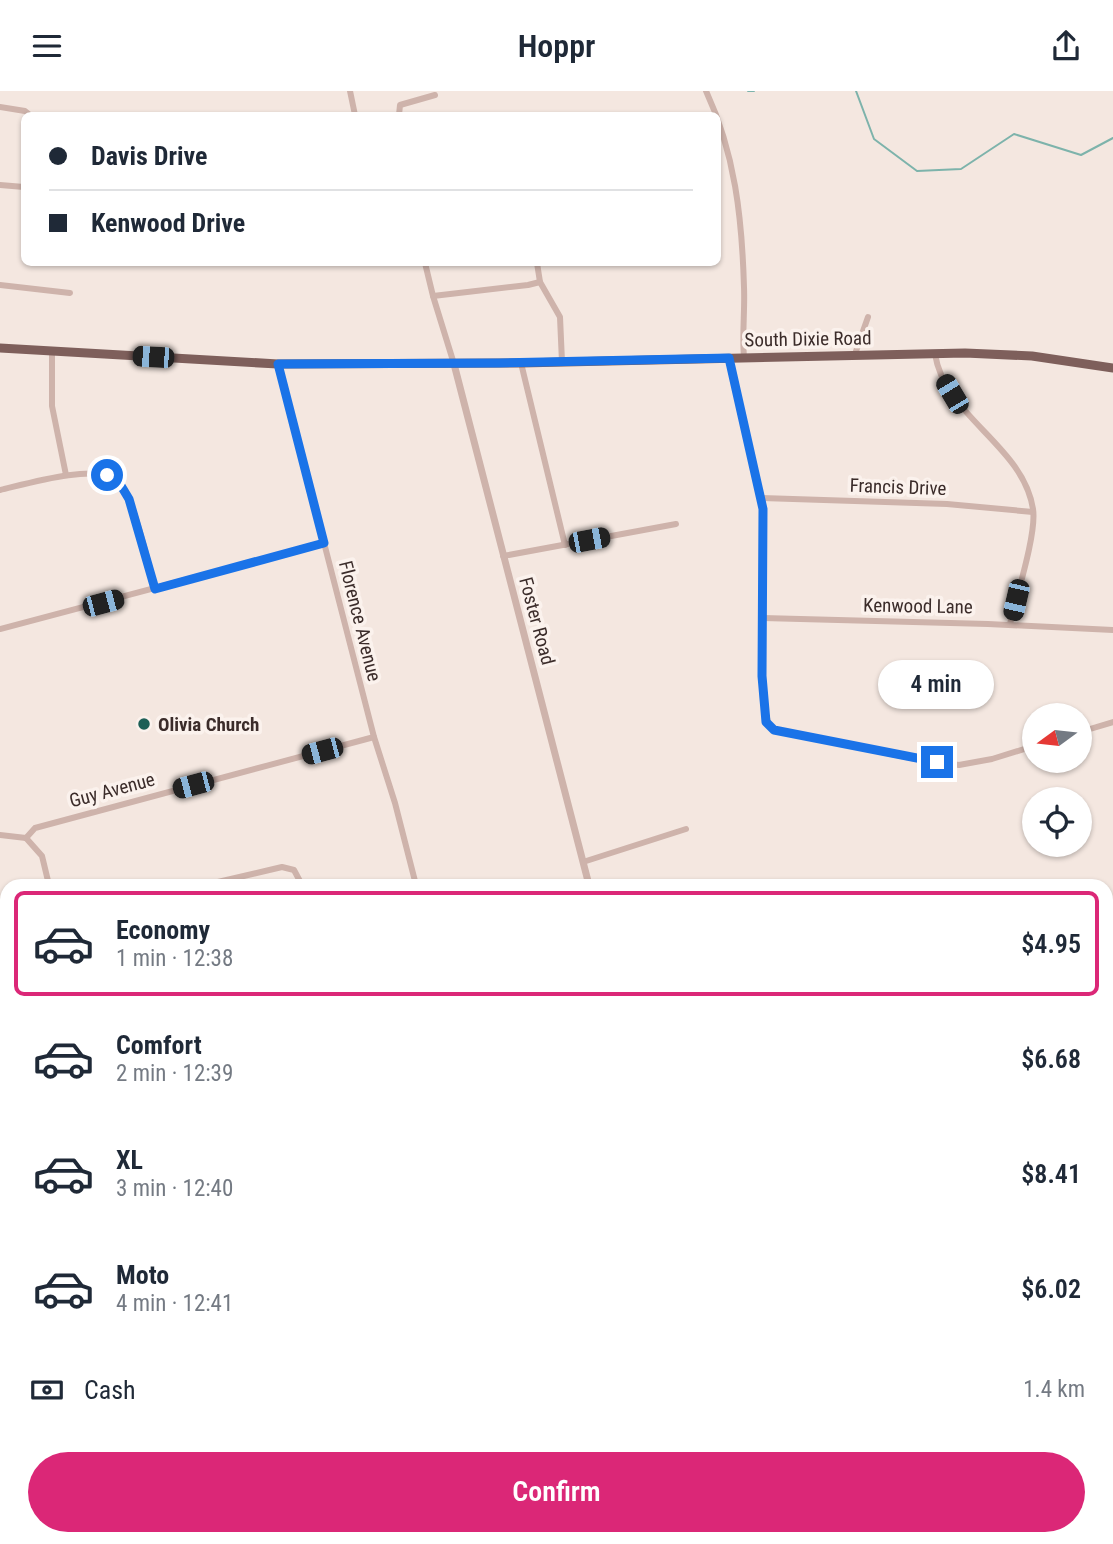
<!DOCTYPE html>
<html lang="en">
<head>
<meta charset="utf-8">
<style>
  :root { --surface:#fff; --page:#f6f6f7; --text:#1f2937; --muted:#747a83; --line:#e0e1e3; --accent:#db2777 }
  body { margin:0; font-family:"Roboto Condensed",sans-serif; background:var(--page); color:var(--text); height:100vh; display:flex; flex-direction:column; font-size:26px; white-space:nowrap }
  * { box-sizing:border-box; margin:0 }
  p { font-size:23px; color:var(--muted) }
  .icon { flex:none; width:38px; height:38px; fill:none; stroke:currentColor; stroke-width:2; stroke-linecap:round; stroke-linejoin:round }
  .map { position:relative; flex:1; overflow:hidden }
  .side { position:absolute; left:0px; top:788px; width:1113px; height:667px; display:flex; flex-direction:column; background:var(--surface); border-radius:21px 21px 0 0; box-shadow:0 2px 5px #0004 }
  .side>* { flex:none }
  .banner { position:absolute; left:21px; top:21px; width:700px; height:154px; border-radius:10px; box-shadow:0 2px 5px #0004; display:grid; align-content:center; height:154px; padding:0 28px; background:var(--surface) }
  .needle { width:46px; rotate:255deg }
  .buttons { position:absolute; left:1022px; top:612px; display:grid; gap:14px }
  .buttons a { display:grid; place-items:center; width:70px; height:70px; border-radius:50%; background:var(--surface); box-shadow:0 2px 5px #0004; font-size:35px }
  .end { position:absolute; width:32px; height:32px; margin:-16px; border:9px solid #1a73e8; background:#fff; box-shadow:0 0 0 4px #fff }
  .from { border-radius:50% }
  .bubble { position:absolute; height:49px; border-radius:24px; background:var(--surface); box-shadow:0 2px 5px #0004; font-size:23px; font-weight:600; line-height:49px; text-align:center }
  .car { position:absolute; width:21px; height:42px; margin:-21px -10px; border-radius:9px; box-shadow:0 0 5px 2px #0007; background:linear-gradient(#222 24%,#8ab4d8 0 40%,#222 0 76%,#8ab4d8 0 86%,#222 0) }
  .banner b { display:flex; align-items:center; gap:24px; height:66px; font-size:26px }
  .banner b+b { border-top:2px solid var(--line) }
  .banner i { width:18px; height:18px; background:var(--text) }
  ul { padding:12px 0 0; list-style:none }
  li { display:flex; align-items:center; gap:21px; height:105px; margin:0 14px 10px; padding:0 14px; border:4px solid transparent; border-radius:10px }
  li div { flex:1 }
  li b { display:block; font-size:26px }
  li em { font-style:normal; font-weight:600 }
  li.on { border-color:var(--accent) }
  li>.icon { width:63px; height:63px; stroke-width:1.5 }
  .pay { display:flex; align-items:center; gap:18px; height:77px; padding:0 28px; font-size:26px }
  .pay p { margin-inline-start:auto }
  .action { display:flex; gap:14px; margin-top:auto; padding:14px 28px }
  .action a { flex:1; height:80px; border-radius:42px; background:var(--accent); color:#fff; font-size:28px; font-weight:600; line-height:80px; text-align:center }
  header { display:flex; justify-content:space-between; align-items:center; height:91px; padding:0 28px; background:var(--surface); font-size:32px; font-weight:600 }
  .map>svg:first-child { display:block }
</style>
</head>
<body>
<header><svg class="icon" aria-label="menu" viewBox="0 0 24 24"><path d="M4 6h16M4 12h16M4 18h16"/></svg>Hoppr<svg class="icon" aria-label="share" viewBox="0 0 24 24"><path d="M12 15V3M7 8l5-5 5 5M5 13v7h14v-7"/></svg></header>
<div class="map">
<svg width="1113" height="1453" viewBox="0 0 1113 1453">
  <rect width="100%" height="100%" fill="#f4e7e0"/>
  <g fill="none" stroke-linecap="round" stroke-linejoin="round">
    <!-- stream -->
    <g stroke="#7db3ab" stroke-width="2">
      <path d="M748,0h6"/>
      <path d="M856,0l18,48 43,32 44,-2 53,-35 67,21 32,-17"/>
      <path d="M1106,1240l7,-7"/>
      <path d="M591,1453l2,-6"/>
    </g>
    <!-- minor -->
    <g stroke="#ceb3ab" stroke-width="6">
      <path d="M350,0l5,24"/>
      <path d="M706,0c29,62 36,127 38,196 1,23 -2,47 0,70"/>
      <path d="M0,16l25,4 5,4"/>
      <path d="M399,24l1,-10 35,-10"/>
      <path d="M0,94l24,2"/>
      <path d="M425,172l8,33 21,68"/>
      <path d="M537,172l3,19 20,35 2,45"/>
      <path d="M0,194l70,8"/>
      <path d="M433,205l95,-11 12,-3"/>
      <path d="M52,260v55l14,69"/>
      <path d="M855,263l13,-37"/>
      <path d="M935,263c10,63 88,91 98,155 4,24 -17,89 -23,115"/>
      <path d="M729,267l34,151 -1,167 1,26 6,24 5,4 142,29 43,6 33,-6 42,-13"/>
      <path d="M521,272l44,182"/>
      <path d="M278,273l96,373 21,66 21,82"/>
      <path d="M0,399c26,-6 93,-26 116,-11 16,10 33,88 39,110"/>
      <path d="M761,407l186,6 86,8"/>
      <path d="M503,465l173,-32"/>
      <path d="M763,527l225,6 125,6"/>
      <path d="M0,538l324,-86"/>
      <path d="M1080,641l33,-10"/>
      <path d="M0,744l26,3"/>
      <path d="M26,747l9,-10 339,-91"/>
      <path d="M26,747l16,18 7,29"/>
      <path d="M583,771l103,-33"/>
      <path d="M205,794l77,-18 12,3 8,15"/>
      <path d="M0,1065l7,-2"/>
      <path d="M0,1180l7,-2"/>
      <path d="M1106,1361l7,-2"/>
      <path d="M0,1390l7,-2"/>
      <path d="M228,1447l2,6"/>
      <path d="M655,1447l2,6"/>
      <path d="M805,1447l2,6"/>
    </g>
    <!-- tertiary -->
    <g stroke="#ceb3ab" stroke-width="7">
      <path d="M454,273l135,521"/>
      <path d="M1106,1024l7,10"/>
    </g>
    <!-- primary -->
    <path stroke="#7e5f5b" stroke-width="9" d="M0,257l278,16 243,-1 444,-10 67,3 81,12"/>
  </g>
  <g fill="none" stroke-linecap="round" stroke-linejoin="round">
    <!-- route -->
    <path stroke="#1a73e8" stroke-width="9" d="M107,384l10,4 12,20 26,90 169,-46 -46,-179 221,-1 230,-5 34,151 -1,167 4,46 8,8 163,32"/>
  </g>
  <!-- markers -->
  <circle fill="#1d5f56" stroke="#fbf2ed" stroke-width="2.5" cx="144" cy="633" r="7"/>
  <g text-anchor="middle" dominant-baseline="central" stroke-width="7" stroke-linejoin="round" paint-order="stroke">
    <!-- street labels -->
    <g font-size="19" fill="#3b2c2a" stroke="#fbf2ed">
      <text transform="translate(808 248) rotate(-1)">South Dixie Road</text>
      <text transform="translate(898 396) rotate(2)">Francis Drive</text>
      <text transform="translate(918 515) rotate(1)">Kenwood Lane</text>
      <text transform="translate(360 530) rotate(76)">Florence Avenue</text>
      <text transform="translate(537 530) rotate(75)">Foster Road</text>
      <text transform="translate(112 699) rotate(-15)">Guy Avenue</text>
    </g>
    <!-- poi labels -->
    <g font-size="19" font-weight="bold" fill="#3b2c2a" stroke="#fbf2ed" text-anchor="start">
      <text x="158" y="633">Olivia Church</text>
    </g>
  </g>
</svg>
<div class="buttons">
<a><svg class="needle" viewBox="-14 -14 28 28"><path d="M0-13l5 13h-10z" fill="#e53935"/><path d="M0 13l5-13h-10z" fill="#747a83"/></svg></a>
<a><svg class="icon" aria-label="locate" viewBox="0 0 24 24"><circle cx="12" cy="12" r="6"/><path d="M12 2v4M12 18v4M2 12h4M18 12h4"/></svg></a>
</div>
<i class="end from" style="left:107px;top:384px"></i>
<i class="end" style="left:937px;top:671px"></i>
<div class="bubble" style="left:878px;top:569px;width:116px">4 min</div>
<i class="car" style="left:153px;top:266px;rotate:273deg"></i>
<i class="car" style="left:952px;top:303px;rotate:329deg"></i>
<i class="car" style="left:589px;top:449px;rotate:79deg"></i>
<i class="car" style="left:1016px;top:509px;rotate:193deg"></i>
<i class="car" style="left:103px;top:512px;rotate:75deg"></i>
<i class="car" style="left:322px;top:660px;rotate:255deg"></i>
<i class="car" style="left:193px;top:694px;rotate:255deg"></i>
<div class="banner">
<b><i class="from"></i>Davis Drive</b>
<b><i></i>Kenwood Drive</b>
</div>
<section class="side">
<ul>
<li class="on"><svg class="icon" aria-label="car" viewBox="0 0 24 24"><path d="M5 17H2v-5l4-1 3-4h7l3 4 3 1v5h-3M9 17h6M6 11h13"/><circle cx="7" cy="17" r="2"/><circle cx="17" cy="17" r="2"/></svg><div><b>Economy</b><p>1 min · 12:38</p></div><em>$4.95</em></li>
<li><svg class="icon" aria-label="car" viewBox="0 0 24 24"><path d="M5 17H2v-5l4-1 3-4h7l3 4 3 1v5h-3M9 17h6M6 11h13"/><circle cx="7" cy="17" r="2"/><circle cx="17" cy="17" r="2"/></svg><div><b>Comfort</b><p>2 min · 12:39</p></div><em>$6.68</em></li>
<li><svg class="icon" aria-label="car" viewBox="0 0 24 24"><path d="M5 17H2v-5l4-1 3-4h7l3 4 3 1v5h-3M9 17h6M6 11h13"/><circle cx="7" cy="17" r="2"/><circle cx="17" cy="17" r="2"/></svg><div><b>XL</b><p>3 min · 12:40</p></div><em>$8.41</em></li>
<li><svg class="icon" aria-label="car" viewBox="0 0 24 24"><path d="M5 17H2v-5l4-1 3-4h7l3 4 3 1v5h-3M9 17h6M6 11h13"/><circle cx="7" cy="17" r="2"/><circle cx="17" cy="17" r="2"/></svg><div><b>Moto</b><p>4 min · 12:41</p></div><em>$6.02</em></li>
</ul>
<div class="pay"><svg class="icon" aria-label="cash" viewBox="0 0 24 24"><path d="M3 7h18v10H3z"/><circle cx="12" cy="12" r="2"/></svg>Cash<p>1.4 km</p></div>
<div class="action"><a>Confirm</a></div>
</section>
</div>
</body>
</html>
